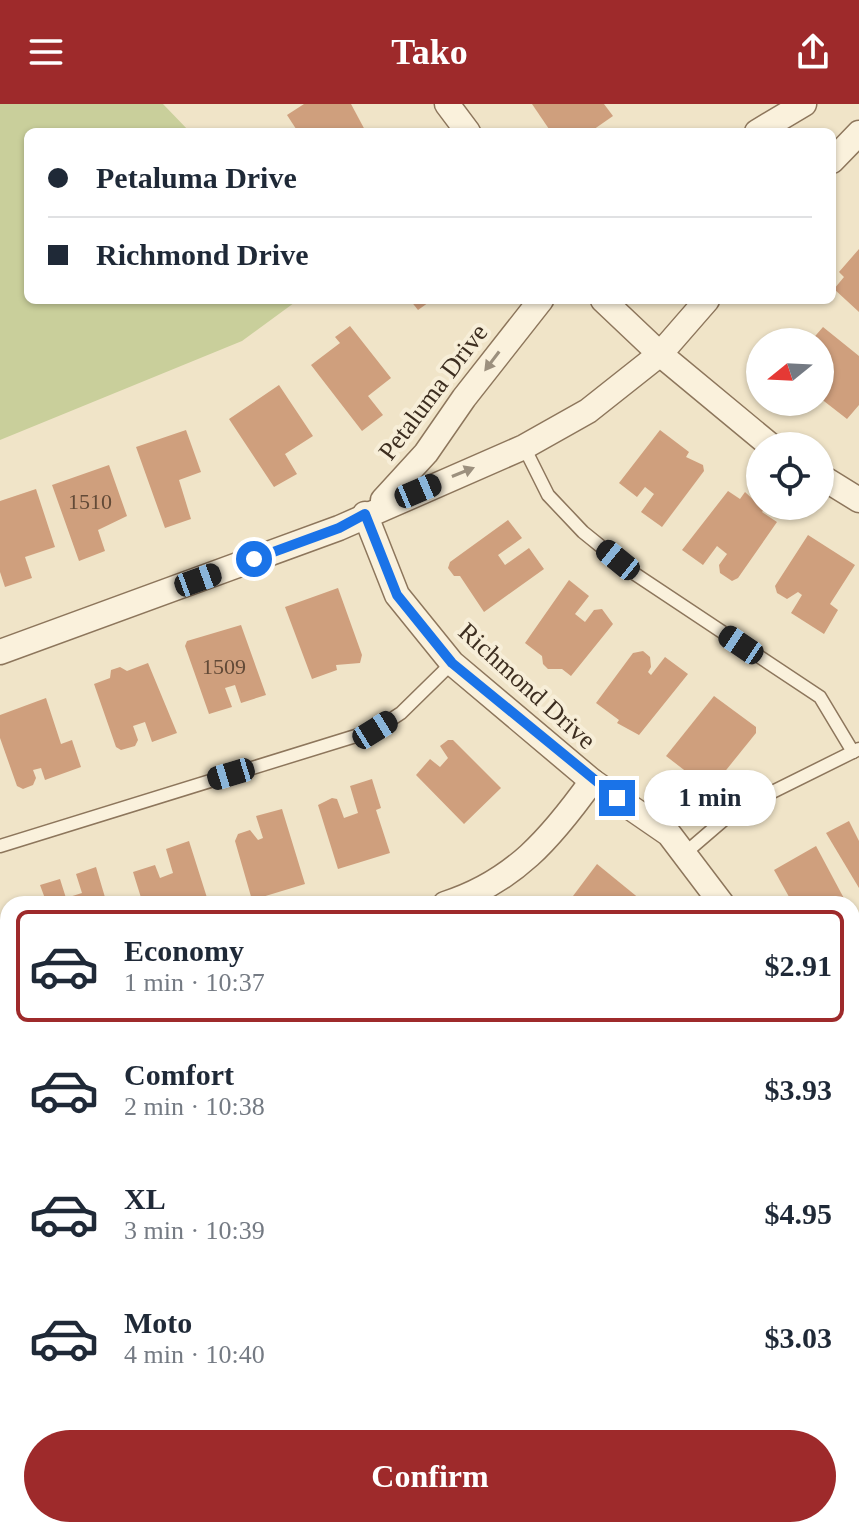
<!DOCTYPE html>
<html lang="en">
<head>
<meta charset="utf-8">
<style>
  :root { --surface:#fff; --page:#f2f2f3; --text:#1f2937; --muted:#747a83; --line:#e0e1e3; --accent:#9e2a2b }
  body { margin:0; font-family:Georgia,serif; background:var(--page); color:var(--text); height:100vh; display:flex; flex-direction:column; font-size:30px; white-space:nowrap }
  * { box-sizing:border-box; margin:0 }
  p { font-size:26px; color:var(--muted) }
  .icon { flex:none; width:44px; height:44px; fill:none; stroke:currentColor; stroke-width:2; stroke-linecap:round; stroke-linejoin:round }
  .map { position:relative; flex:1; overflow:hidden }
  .side { position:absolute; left:0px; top:792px; width:860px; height:642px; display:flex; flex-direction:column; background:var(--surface); border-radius:24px 24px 0 0; box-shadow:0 2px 6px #0004 }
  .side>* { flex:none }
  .guide { position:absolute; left:24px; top:24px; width:812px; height:176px; border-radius:12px; box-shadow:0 2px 6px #0004; display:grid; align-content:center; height:176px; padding:0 24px; background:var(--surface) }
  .needle { width:52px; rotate:252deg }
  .tools { position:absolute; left:746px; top:224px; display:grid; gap:16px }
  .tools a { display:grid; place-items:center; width:88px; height:88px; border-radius:50%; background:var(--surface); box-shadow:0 2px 6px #0004; font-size:40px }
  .end { position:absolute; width:36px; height:36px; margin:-18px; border:10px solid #1a73e8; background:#fff; box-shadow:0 0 0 4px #fff }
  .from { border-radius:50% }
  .bubble { position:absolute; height:56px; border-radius:28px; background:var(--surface); box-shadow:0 2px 6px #0004; font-size:26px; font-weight:600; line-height:56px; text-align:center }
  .car { position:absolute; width:24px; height:48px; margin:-24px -12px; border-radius:10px; box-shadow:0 0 6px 2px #0007; background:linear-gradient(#222 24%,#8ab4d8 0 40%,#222 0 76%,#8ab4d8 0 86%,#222 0) }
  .guide b { display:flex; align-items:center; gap:28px; height:76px; font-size:30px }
  .guide b+b { border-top:2px solid var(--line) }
  .guide i { width:20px; height:20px; background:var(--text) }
  ul { padding:14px 0 0; list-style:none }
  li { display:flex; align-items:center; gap:24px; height:112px; margin:0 16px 12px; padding:0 8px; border:4px solid transparent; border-radius:12px }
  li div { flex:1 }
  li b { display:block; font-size:30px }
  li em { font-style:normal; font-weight:600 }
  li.current { border-color:var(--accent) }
  li>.icon { width:72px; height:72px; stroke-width:1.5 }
  .primary-button { display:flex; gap:16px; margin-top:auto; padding:16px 24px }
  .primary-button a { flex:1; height:92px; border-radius:48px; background:var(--accent); color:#fff; font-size:32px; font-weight:600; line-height:92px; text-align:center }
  header { display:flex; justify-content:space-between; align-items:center; height:104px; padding:0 24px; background:var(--accent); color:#fff; font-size:36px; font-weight:600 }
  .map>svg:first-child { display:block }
</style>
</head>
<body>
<header><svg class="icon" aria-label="menu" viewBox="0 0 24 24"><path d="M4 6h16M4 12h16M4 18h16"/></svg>Tako<svg class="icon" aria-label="share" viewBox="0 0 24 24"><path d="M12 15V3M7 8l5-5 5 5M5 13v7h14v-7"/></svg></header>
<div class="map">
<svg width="859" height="1433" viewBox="0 0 859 1433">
  <rect width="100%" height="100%" fill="#f0e4c8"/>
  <!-- green -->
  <path fill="#c9cf9b" d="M0,0h163l27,28h-162v168h270l-56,41 -242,99z"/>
  <!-- building -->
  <g fill="#cf9f7d">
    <path d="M304,0h47l15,28h-68l-11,-17z"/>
    <path d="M532,0h72l9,12 -23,16h-39z"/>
    <path d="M859,145v63l-25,-23 10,-12 -5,-5z"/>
    <path d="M410,196h22l-14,10z"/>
    <path d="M350,222l41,52 -23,18 15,19 -21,16 -51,-66 29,-22 -5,-6z"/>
    <path d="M823,223l36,29v49l-12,14 -27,-21v-56h-10z"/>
    <path d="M279,281l34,51 -28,18 12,20 -23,13 -45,-68z"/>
    <path d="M186,326l15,42 -22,8 12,39 -26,9 -29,-81z"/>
    <path d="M660,326l29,22 -3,5 17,8 1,6 -42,56 -21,-15 13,-18 -9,-7 -8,10 -18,-14z"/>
    <path d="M109,361l18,51 -29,14 7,21 -26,10 -27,-76z"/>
    <path d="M36,385l19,58 -30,10 7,21 -27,9 -5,-15v-71z"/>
    <path d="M728,387l12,8 5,-7 15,14h7l-5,6 15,10 -39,56 -6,3 -12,-8 -1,-8 8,-11 -10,-8 -14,19 -21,-15z"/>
    <path d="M508,416l14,18 -24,17 7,10 24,-17 15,21 -60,43 -24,-36h-6l-6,-8 2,-6z"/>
    <path d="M808,431l47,30 -25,39 8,6 -14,24 -33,-21 11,-18 -4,-3 -11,7 -10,-6 -2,-7z"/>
    <path d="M569,476l20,16 -14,18 10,8 9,-12 8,-1 11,15 -42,52 -9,-7h-14l-5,-5 -1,-8 -17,-13z"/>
    <path d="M338,484l24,67 -2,8 -24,2 1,5 -25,9 -27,-72z"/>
    <path d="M241,521l25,70 -25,8 -6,-18 -10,3 7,19 -23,7 -24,-68 2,-5z"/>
    <path d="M643,547l7,6 1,10 -3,5 3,3 14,-18 23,17 -49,61 -22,-12 2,-3 -23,-17 37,-50z"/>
    <path d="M148,559l29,70 -25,9 -7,-20 -12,4 5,14 -3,6 -14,4 -5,-3 -22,-63 16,-6 1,-8 9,-3 7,4z"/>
    <path d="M714,592l42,31v6l-46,57 -44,-34z"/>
    <path d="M46,594l15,46 11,-4 9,27 -36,13 -4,-12 -8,2 3,8 -3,7 -10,4 -6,-3 -17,-48v-23z"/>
    <path d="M448,636h5l48,48 -37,36 -48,-49 14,-16 10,8 8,-9 -8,-12z"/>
    <path d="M372,675l9,29 -5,2 14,43 -52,16 -20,-64 14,-7 5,1 7,19 14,-5 -8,-27z"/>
    <path d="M282,705l23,75 -53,16 -17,-59 3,-7 12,-4 8,10 5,-2 -7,-22z"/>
    <path d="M849,717l10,20v47l-33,-55z"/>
    <path d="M189,737l20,63h-66l-10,-32 22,-7 5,13 13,-5 -7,-24z"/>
    <path d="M816,742l31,58h-54l-19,-34z"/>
    <path d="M597,760l49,40h-79z"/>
    <path d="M96,763l11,37h-60l-7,-19 20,-6 6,19 16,-5 -6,-19z"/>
    <path d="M852,967l7,13v49l-7,4z"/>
    <path d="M0,1056l8,23v14l-8,2z"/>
    <path d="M859,1152v76l-7,3v-77z"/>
    <path d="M859,1362v71h-46l-3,-7h42v-62z"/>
    <path d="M8,1408v18h19l2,7h-29v-22z"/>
    <path d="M60,1426h68l3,7h-69z"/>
    <path d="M150,1426h50l1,1 -21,6h-28z"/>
    <path d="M647,1426h39l3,7h-61z"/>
    <path d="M706,1426h66l2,7h-65z"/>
  </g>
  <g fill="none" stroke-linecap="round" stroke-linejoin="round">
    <!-- lane casing -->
    <g stroke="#8d765c" stroke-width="15">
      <g id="lane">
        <path d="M524,343l24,48 35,37 52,42 185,123 33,55"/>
        <path d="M0,742l375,-116 26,-17 51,-50"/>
        <path d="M684,750l50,-43 125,-62"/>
        <path d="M852,1112l7,-2"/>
        <path d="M0,1376l8,-2"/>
      </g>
    </g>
    <!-- street casing -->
    <g stroke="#8d765c" stroke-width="27">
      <g id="street">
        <path d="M447,0l21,28"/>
        <path d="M757,28l47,-28"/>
        <path d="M832,57l27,-28"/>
        <path d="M603,196l57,54 111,92"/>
        <path d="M820,372l39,24"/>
        <path d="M383,396l43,-47 38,-55 77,-98"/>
        <path d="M365,410l32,81 55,68 140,118 77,53 53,70"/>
        <path d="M0,548l339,-124 185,-81 64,-36 72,-57 47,-54"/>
        <path d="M445,800c69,-22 106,-66 147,-123"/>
        <path d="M0,843l8,25"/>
        <path d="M852,871l7,-3"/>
        <path d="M0,1167l8,-2"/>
      </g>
    </g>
    <!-- secondary casing -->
    <g stroke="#6f573f" stroke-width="37">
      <g id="secondary">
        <path d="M852,1294l7,-2"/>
        <path d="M388,1433l22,-7"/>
      </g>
    </g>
    <!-- lane -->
    <use href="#lane" stroke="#faf1dc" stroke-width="12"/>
    <!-- street -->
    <use href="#street" stroke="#faf1dc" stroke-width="24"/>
    <!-- secondary -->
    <use href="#secondary" stroke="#faf1dc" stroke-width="34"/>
  </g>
  <!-- one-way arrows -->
  <defs><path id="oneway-solid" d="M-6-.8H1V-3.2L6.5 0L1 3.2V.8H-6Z" transform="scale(2)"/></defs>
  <g fill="#9c907e">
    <use href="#oneway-solid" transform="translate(492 257) rotate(127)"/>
    <use href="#oneway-solid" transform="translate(463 368) rotate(-22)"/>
  </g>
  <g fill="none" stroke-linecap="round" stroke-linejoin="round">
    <!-- route -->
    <path stroke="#1a73e8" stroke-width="10" d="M254,455l85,-31 26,-14 32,81 55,68 165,135"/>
  </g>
  <g text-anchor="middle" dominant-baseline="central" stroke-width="8" stroke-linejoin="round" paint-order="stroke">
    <!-- number labels -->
    <g font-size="22" fill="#624a37">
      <text x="90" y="397">1510</text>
      <text x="224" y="562">1509</text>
    </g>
    <!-- street labels -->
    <g font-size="26" fill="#3d2e20" stroke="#f7eed8">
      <text transform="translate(433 288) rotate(-53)">Petaluma Drive</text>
      <text transform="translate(527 582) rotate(42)">Richmond Drive</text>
    </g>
  </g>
</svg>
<div class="tools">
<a><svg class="needle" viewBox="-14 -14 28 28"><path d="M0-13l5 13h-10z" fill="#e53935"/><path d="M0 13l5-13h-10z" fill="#747a83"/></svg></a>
<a><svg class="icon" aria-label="locate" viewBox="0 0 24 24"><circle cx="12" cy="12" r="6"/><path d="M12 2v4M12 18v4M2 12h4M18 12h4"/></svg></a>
</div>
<i class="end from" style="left:254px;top:455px"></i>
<i class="end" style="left:617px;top:694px"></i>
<div class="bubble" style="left:644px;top:666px;width:132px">1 min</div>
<i class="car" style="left:418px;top:387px;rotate:67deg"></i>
<i class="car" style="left:618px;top:456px;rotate:309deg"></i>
<i class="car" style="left:198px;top:476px;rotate:70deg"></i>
<i class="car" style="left:741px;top:541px;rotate:304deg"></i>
<i class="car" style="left:375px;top:626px;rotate:58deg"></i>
<i class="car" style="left:231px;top:670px;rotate:253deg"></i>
<div class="guide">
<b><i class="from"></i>Petaluma Drive</b>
<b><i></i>Richmond Drive</b>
</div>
<section class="side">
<ul>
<li class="current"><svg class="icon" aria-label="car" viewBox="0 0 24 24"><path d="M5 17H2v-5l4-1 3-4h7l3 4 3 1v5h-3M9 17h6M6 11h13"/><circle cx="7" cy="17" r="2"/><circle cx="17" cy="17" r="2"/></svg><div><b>Economy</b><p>1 min · 10:37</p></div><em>$2.91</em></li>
<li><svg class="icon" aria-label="car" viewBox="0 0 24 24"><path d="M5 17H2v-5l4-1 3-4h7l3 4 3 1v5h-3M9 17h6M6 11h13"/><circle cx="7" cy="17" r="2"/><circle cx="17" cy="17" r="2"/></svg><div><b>Comfort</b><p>2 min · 10:38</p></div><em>$3.93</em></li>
<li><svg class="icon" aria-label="car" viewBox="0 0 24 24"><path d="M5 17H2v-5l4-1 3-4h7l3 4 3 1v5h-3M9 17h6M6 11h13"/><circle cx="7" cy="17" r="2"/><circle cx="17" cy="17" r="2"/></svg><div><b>XL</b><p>3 min · 10:39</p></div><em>$4.95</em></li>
<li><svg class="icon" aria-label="car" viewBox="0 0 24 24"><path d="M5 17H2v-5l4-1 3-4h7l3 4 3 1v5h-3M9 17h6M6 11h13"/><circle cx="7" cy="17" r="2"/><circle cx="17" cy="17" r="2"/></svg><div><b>Moto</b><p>4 min · 10:40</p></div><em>$3.03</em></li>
</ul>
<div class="primary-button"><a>Confirm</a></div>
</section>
</div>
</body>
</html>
